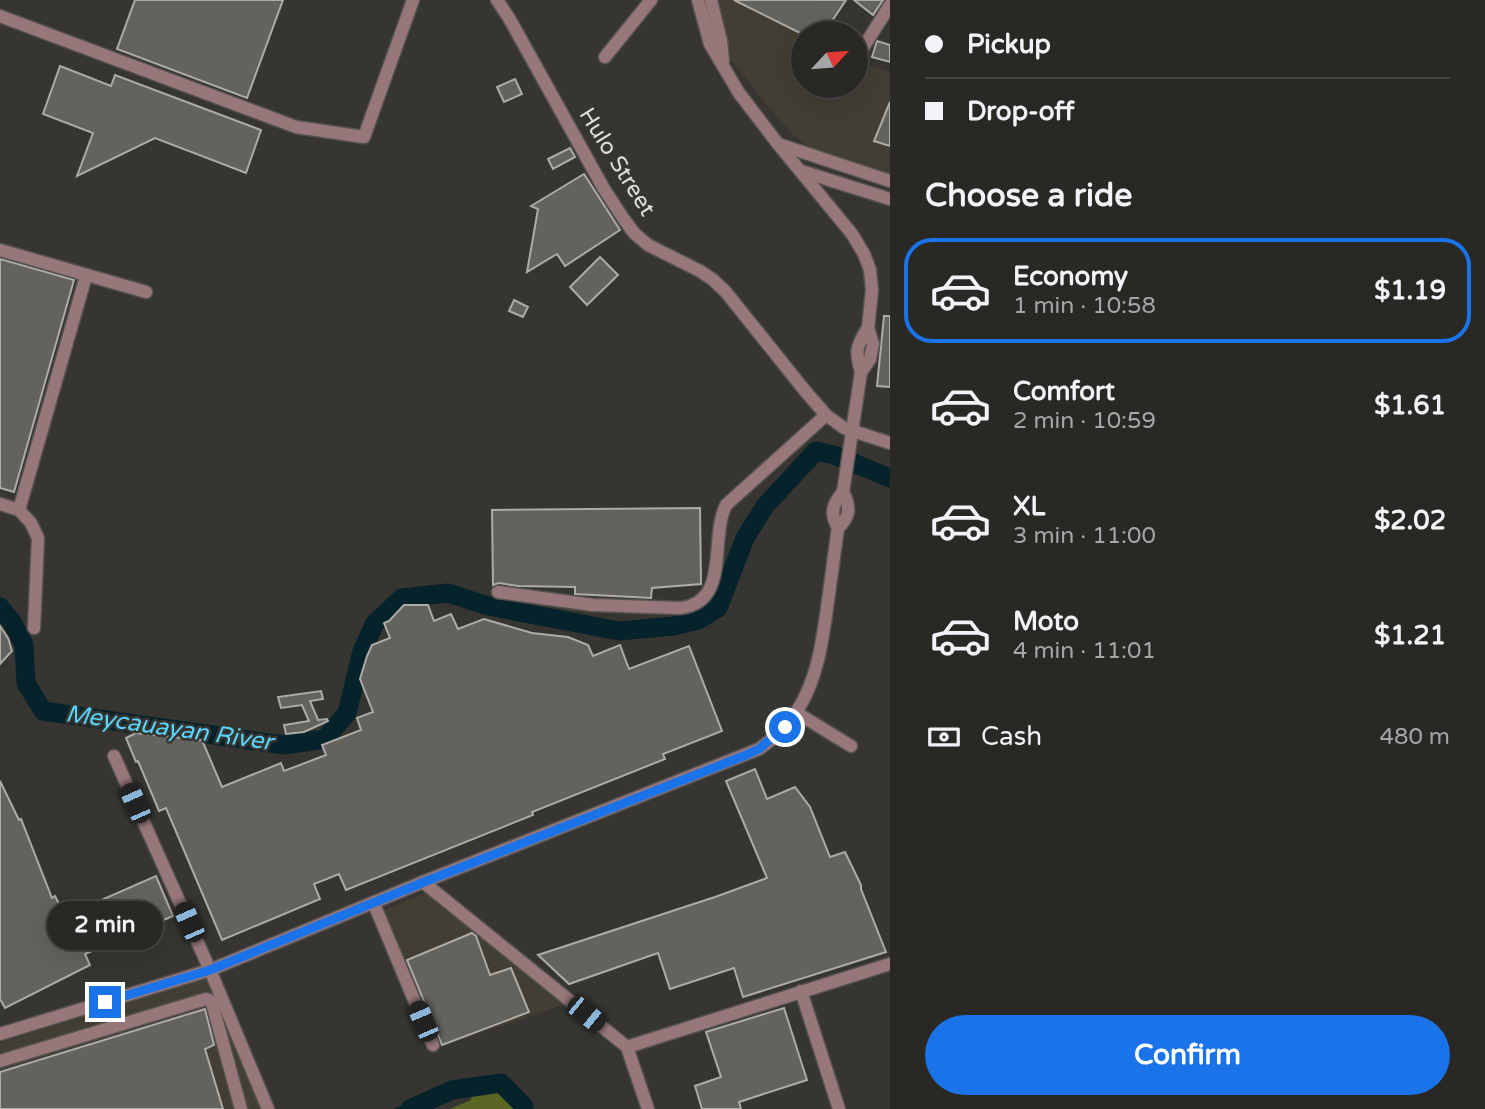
<!DOCTYPE html>
<html lang="en">
<head>
<meta charset="utf-8">
<style>
  :root { --surface:#292825; --page:#31302d; --text:#f1f3f6; --muted:#a5a6a7; --line:#454442; --accent:#1a73e8 }
  body { margin:0; font-family:"Varela Round",sans-serif; background:var(--page); color:var(--text); height:100vh; display:flex; flex-direction:column; font-size:26px; white-space:nowrap }
  * { box-sizing:border-box; margin:0 }
  p { font-size:23px; color:var(--muted) }
  .icon { flex:none; width:38px; height:38px; fill:none; stroke:currentColor; stroke-width:2; stroke-linecap:round; stroke-linejoin:round }
  .map { position:relative; flex:1; overflow:hidden }
  .panel { display:flex; flex-direction:column; background:var(--surface); width:595px }
  .panel>* { flex:none }
  .banner { display:grid; align-content:center; height:154px; padding:0 35px; background:var(--surface) }
  .needle { width:46px; rotate:64deg }
  .controls { position:absolute; left:791px; top:21px; display:grid; gap:14px }
  .controls a { display:grid; place-items:center; width:77px; height:77px; border-radius:50%; background:var(--surface); box-shadow:0 7px 28px #0002,0 0 0 2px var(--line); font-size:35px }
  .end { position:absolute; width:32px; height:32px; margin:-16px; border:9px solid #1a73e8; background:#fff; box-shadow:0 0 0 4px #fff }
  .from { border-radius:50% }
  .bubble { position:absolute; height:49px; border-radius:24px; background:var(--surface); box-shadow:0 7px 28px #0002,0 0 0 2px var(--line); font-size:23px; font-weight:700; line-height:49px; text-align:center }
  .car { position:absolute; width:21px; height:42px; margin:-21px -10px; border-radius:9px; box-shadow:0 0 5px 2px #0007; background:linear-gradient(#222 24%,#8ab4d8 0 40%,#222 0 76%,#8ab4d8 0 86%,#222 0) }
  .banner b { display:flex; align-items:center; gap:24px; height:66px; font-size:26px }
  .banner b+b { border-top:2px solid var(--line) }
  .banner i { width:18px; height:18px; background:var(--text) }
  ul { padding:0; list-style:none }
  li { display:flex; align-items:center; gap:21px; height:105px; margin:0 14px 10px; padding:0 21px; border:4px solid transparent; border-radius:28px }
  li div { flex:1 }
  li b { display:block; font-size:26px }
  li em { font-style:normal; font-weight:700 }
  li.on { border-color:var(--accent) }
  li>.icon { width:63px; height:63px; stroke-width:1.5 }
  h2 { padding:0 35px; font-size:32px; line-height:84px }
  .pay { display:flex; align-items:center; gap:18px; height:77px; padding:0 35px; font-size:26px }
  .pay p { margin-inline-start:auto }
  .cta { display:flex; gap:14px; margin-top:auto; padding:14px 35px }
  .cta a { flex:1; height:80px; border-radius:42px; background:var(--accent); color:#fff; font-size:28px; font-weight:700; line-height:80px; text-align:center }
  main { display:flex; flex:1; min-height:0 }
  .map>svg:first-child { display:block }
</style>
</head>
<body>
<main>
<div class="map">
<svg width="890" height="1109" viewBox="0 0 890 1109">
  <rect width="100%" height="100%" fill="#373531"/>
  <!-- built -->
  <g fill="#413e34">
    <path d="M716,0h131l-23,33h-21v53h53v-26l34,12v103l-76,-25 -20,-14 -28,-32 -36,-46z"/>
    <path d="M427,892l136,113 -131,45 -56,-136z"/>
    <path d="M207,978l56,131h-263v-66z"/>
  </g>
  <!-- green -->
  <path fill="#596624" d="M500,1089l18,20h-68l21,-9 1,-7z"/>
  <!-- water -->
  <path fill="#06222b" d="M451,1082l4,15 -27,12h-34z"/>
  <g fill="none" stroke-linecap="round" stroke-linejoin="round">
    <!-- river -->
    <g stroke="#06222b" stroke-width="19">
      <path d="M0,607l12,15 12,23 2,38 17,28 241,34 41,-6 22,-26 15,-62 13,-28 27,-25 46,-5 40,13 131,25 55,-5 24,-6 20,-12 27,-70 20,-32 51,-55 18,4 56,23"/>
      <path d="M410,1109l42,-19 49,-7 23,23v3"/>
    </g>
  </g>
  <!-- building -->
  <g fill="#63625d" stroke="#acaba6" stroke-width="2">
    <path d="M135,0h148l-36,98 -130,-49z"/>
    <path d="M734,0h112l-22,33h-24z"/>
    <path d="M854,0h29l-10,15z"/>
    <path d="M877,41l13,4v17l-18,-5z"/>
    <path d="M60,66l51,20 4,-11 146,55 -15,43 -91,-35 -78,38 16,-43 -50,-19z"/>
    <path d="M515,79l7,15 -18,8 -7,-15z"/>
    <path d="M890,102v44l-16,-5z"/>
    <path d="M570,148l5,9 -22,12 -5,-10z"/>
    <path d="M584,174l36,56 -55,36 -8,-12 -30,18 11,-63 -7,-3z"/>
    <path d="M600,257l18,18 -31,30 -17,-18z"/>
    <path d="M0,259l74,21 -60,212 -14,-4z"/>
    <path d="M514,300l14,7 -5,10 -14,-6z"/>
    <path d="M884,316h6v71l-13,-1z"/>
    <path d="M700,508l1,76 -49,4 -1,10 -76,-4v-7l-57,-1 -19,-3 -6,2 -1,-75z"/>
    <path d="M404,605h24l6,16 17,-7 7,15 26,-10 48,14 36,4 20,8 5,11 27,-11 9,24 60,-23 33,85 -59,23 2,5 -133,53 1,3 -187,75 -7,-16 -25,10 6,15 -98,41 -56,-132 -7,3 -21,-50 -2,1 -10,-24 10,-5 66,7 20,47 59,-24 3,8 42,-16 -4,-10 39,-15 -4,-12 16,-6 -13,-33 7,-23 5,-11 18,-7 -6,-15 5,-2z"/>
    <path d="M0,626l8,12 4,13 -12,13z"/>
    <path d="M321,691l2,8 -13,2 8,19 9,-1 1,2 -24,11 -18,2 -2,-9 25,-4 -7,-16 -21,3 -3,-11z"/>
    <path d="M755,769l12,30 28,-12 15,20 20,50 15,-5 16,33v4l25,63 -143,45 -9,-29 -64,21 -12,-36 -89,31 -31,-29 177,-58 52,-19 -41,-97z"/>
    <path d="M0,781l19,39 2,-1 31,79 3,-2 10,20 91,-40 17,40 -88,38 5,11 -85,43 -5,-9z"/>
    <path d="M472,933l4,3 14,39 21,-7 18,44 -87,33 -35,-85z"/>
    <path d="M784,1008l23,72 -68,22 2,7h-39l-7,-23 26,-9 -15,-45z"/>
    <path d="M205,1009l9,36 -9,4 18,60h-223v-37z"/>
  </g>
  <g fill="none" stroke-linecap="round" stroke-linejoin="round">
    <!-- minor casing -->
    <g stroke="#555350" stroke-width="15">
      <g id="minor">
        <path d="M497,0l12,18 95,171 19,29 11,15 14,12 52,26 12,8 13,12 81,101 20,23 18,13 46,15"/>
        <path d="M698,0l12,44 29,49 39,51 74,90 12,20 6,16 2,20 -4,38 5,16 -3,15 -9,13"/>
        <path d="M711,0l10,41 2,20"/>
        <path d="M0,16l296,111 68,10 49,-137"/>
        <path d="M605,57l46,-57"/>
        <path d="M856,59l34,-54"/>
        <path d="M781,145l109,36"/>
        <path d="M801,171l89,28"/>
        <path d="M0,250l146,42"/>
        <path d="M0,504l19,6 12,13 7,15 -4,90"/>
        <path d="M19,510l67,-234"/>
        <path d="M838,528c12,-11 13,-21 5,-36l18,-120c-6,-20 -5,-26 7,-44"/>
        <path d="M498,592l95,13 87,3c51,-6 29,-68 46,-103l100,-90"/>
        <path d="M797,713l54,33"/>
        <path d="M114,756l96,214 58,139"/>
        <path d="M423,882l204,165 21,62"/>
        <path d="M374,904l59,141"/>
        <path d="M801,991l38,118"/>
        <path d="M0,1034l210,-64 213,-88 336,-133c15,-11 29,-22 38,-38 20,-31 25,-67 30,-103 4,-27 7,-53 11,-80 -8,-14 -6,-24 5,-36"/>
        <path d="M627,1047l263,-83"/>
        <path d="M0,1061l206,-62 3,1 3,3 29,106"/>
      </g>
    </g>
    <!-- minor -->
    <use href="#minor" stroke="#98777a" stroke-width="12"/>
  </g>
  <g fill="none" stroke-linecap="round" stroke-linejoin="round">
    <!-- route -->
    <path stroke="#1a73e8" stroke-width="9" d="M105,1002l105,-32 214,-88 322,-127 13,-6 26,-22"/>
  </g>
  <g text-anchor="middle" dominant-baseline="central" stroke-width="5" stroke-linejoin="round" paint-order="stroke">
    <!-- street labels -->
    <g font-size="23" fill="#dfdedb" stroke="#373531">
      <text transform="translate(617 162) rotate(58)">Hulo Street</text>
    </g>
    <!-- water labels -->
    <g font-size="24" font-style="italic" fill="#57d5fb" stroke="#373531">
      <text transform="translate(169 728) rotate(8)">Meycauayan River</text>
    </g>
  </g>
</svg>
<div class="controls">
<a><svg class="needle" viewBox="-14 -14 28 28"><path d="M0-13l5 13h-10z" fill="#e53935"/><path d="M0 13l5-13h-10z" fill="#a5a6a7"/></svg></a>
</div>
<i class="end from" style="left:785px;top:727px"></i>
<i class="end" style="left:105px;top:1002px"></i>
<div class="bubble" style="left:47px;top:901px;width:116px">2 min</div>
<i class="car" style="left:135px;top:803px;rotate:336deg"></i>
<i class="car" style="left:189px;top:922px;rotate:336deg"></i>
<i class="car" style="left:586px;top:1014px;rotate:129deg"></i>
<i class="car" style="left:423px;top:1021px;rotate:337deg"></i>
</div>
<section class="panel">
<div class="banner">
<b><i class="from"></i>Pickup</b>
<b><i></i>Drop-off</b>
</div>
<h2>Choose a ride</h2>
<ul>
<li class="on"><svg class="icon" aria-label="car" viewBox="0 0 24 24"><path d="M5 17H2v-5l4-1 3-4h7l3 4 3 1v5h-3M9 17h6M6 11h13"/><circle cx="7" cy="17" r="2"/><circle cx="17" cy="17" r="2"/></svg><div><b>Economy</b><p>1 min · 10:58</p></div><em>$1.19</em></li>
<li><svg class="icon" aria-label="car" viewBox="0 0 24 24"><path d="M5 17H2v-5l4-1 3-4h7l3 4 3 1v5h-3M9 17h6M6 11h13"/><circle cx="7" cy="17" r="2"/><circle cx="17" cy="17" r="2"/></svg><div><b>Comfort</b><p>2 min · 10:59</p></div><em>$1.61</em></li>
<li><svg class="icon" aria-label="car" viewBox="0 0 24 24"><path d="M5 17H2v-5l4-1 3-4h7l3 4 3 1v5h-3M9 17h6M6 11h13"/><circle cx="7" cy="17" r="2"/><circle cx="17" cy="17" r="2"/></svg><div><b>XL</b><p>3 min · 11:00</p></div><em>$2.02</em></li>
<li><svg class="icon" aria-label="car" viewBox="0 0 24 24"><path d="M5 17H2v-5l4-1 3-4h7l3 4 3 1v5h-3M9 17h6M6 11h13"/><circle cx="7" cy="17" r="2"/><circle cx="17" cy="17" r="2"/></svg><div><b>Moto</b><p>4 min · 11:01</p></div><em>$1.21</em></li>
</ul>
<div class="pay"><svg class="icon" aria-label="cash" viewBox="0 0 24 24"><path d="M3 7h18v10H3z"/><circle cx="12" cy="12" r="2"/></svg>Cash<p>480 m</p></div>
<div class="cta"><a>Confirm</a></div>
</section>
</main>
</body>
</html>
